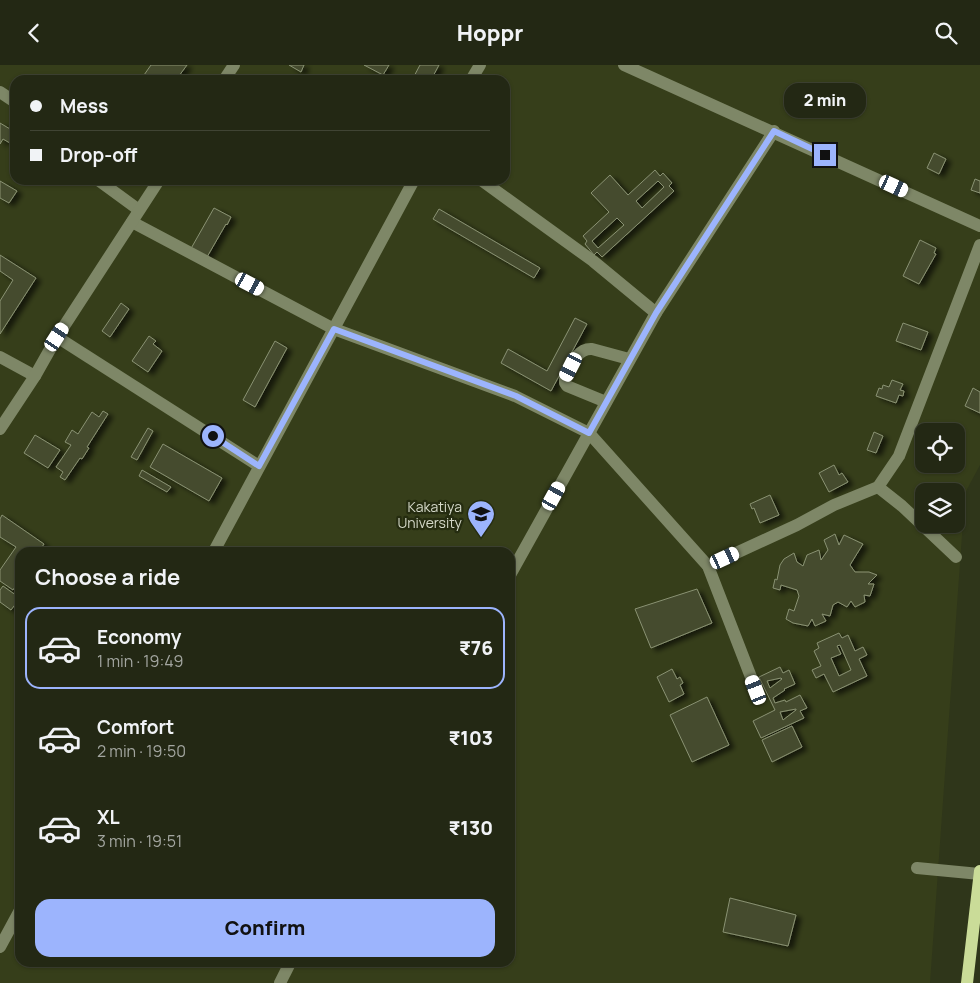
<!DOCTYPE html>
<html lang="en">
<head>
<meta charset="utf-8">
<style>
  :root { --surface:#232814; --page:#2f3422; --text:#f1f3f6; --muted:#a3a6a0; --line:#404434; --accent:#9cb4fd }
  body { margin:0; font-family:Manrope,sans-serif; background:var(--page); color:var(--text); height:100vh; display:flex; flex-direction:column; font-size:19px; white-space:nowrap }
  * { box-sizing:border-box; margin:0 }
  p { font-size:16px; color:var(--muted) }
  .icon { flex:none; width:28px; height:28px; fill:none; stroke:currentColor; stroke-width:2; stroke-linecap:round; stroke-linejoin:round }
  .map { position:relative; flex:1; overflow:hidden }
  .drawer { position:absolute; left:15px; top:482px; width:500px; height:420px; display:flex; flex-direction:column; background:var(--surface); border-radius:15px; box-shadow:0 1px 4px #0004,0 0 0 1px var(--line) }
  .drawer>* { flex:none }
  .top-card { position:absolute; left:10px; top:10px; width:500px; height:110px; border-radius:15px; box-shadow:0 1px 4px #0004,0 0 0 1px var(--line); display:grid; align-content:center; height:110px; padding:0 20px; background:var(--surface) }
  .tools { position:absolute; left:915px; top:358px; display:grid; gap:10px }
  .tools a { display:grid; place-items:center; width:50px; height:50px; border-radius:10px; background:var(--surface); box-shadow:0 1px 4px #0004,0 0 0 1px var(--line); font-size:25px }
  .end { position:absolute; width:22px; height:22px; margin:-11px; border:6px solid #9cb4fd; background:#111; box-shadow:0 0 0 2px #111 }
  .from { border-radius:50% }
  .bubble { position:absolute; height:35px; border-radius:15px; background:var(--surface); box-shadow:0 1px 4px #0004,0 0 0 1px var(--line); font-size:16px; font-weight:800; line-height:35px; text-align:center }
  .car { position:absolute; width:15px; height:30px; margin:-15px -8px; border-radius:6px; box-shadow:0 0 4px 1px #0007; background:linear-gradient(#fff 24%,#345 0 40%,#fff 0 76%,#345 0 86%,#fff 0) }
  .top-card b { display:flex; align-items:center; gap:18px; height:48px; font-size:19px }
  .top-card b+b { border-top:1px solid var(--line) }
  .top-card i { width:12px; height:12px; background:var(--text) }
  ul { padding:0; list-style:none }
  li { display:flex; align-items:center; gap:15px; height:82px; margin:0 10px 8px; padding:0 10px; border:2px solid transparent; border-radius:15px }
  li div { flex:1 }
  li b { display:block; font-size:19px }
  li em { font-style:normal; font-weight:800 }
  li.on { border-color:var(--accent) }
  li>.icon { width:45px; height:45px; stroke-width:1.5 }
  h2 { padding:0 20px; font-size:22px; line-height:60px }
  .button { display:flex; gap:10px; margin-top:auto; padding:10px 20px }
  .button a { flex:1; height:58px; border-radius:15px; background:var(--accent); color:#111; font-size:20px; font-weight:800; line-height:58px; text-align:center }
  header { display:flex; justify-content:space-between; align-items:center; height:65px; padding:0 20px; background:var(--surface); font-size:22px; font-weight:800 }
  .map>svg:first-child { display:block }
</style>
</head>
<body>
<header><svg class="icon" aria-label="back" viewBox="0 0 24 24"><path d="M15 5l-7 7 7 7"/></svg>Hoppr<svg class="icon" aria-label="search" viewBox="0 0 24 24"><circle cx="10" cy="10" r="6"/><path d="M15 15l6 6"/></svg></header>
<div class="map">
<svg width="980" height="918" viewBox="0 0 980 918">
  <defs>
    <filter id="shadow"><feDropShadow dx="5" dy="3" stdDeviation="2.5" flood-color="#0009"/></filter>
  </defs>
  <rect width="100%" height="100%" fill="#2f361a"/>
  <!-- built -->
  <path fill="#363e1a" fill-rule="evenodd" d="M0,0h980v400l-15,28 -35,490h-930zM15,15h490v100h-490zM924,366h32v33h-32zM924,426h32v33h-32zM20,488h490v410h-490z"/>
  <!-- building -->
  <g fill="#444b2e" stroke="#8a9273" fill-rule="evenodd" filter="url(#shadow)">
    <path d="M151,0h36l-11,15h-25l-7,-5z"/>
    <path d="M289,0h15l-3,7z"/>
    <path d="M364,0h25l-6,10z"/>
    <path d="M420,0h19l-8,15h-19z"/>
    <path d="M0,58l15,9v14l-12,-7 -3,5z"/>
    <path d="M934,88l12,6 -7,15 -12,-6z"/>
    <path d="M655,105l5,6 3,-3 9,10 -3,3 5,5 -72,66 -5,-5 -3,3 -9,-11 2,-3 -4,-5 26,-24 -18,-19 19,-18 18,20zM658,116l6,6 -22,21 -6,-7zM617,153l7,7 -26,23 -6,-7z"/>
    <path d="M975,114l5,2v12l-9,-3z"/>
    <path d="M0,116l17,10 -8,12 -9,-5z"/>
    <path d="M214,143l17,9 -4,8 -1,-1 -19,33 -18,-5z"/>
    <path d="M439,144l101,59 -6,10 -101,-59z"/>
    <path d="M920,175l16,8 -2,5 2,1 -17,30 -16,-8z"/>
    <path d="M0,190l36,23 -36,56v-33l13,-21 -13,-9z"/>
    <path d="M121,238l8,6 -19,28 -8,-6z"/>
    <path d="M575,253l12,6 -36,67 -50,-28 7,-14 39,22z"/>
    <path d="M903,258l25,9 -7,18 -25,-9z"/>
    <path d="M149,271l7,5 -3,3 9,7 -14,21 -16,-11z"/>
    <path d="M275,276l12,7 -32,59 -12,-7z"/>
    <path d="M892,315l11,4 -3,6 4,1 -1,5 -4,-1 -3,8 -20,-7 3,-8 3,1 1,-4 6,2z"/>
    <path d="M973,323l7,4v21l-15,-7z"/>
    <path d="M103,346l5,3 -21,33 2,1 -7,11 -2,-1 -15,22 -5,-3 3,-5 -7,-5 15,-22 -6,-3 7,-12 6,4 14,-22 7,5z"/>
    <path d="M148,363l5,3 -16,29 -6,-3z"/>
    <path d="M874,367l9,4 -7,17 -9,-3z"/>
    <path d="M35,370l25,15 -12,18 -24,-15z"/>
    <path d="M163,379l59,34 -13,23 -59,-34z"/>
    <path d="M834,400l5,10 3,-2 6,9 -19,10 -10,-19z"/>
    <path d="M142,405l29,17 -4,5 -28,-16z"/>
    <path d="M770,430l9,20 -19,8 -6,-15 -2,1 -2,-5z"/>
    <path d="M2,450l42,29 -6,9h-18v26l-7,11 -13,-9v-11l16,-23 -16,-10v-18z"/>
    <path d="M835,469l4,11 5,-10 19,9 -13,21 5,7h14l8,3 -9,9h6l-4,12 -6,-1 1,7 -10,5 -4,-6 -4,6 -9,-5 -5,3 -3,11 -8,-2 4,7 -11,5 -3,-7 -4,7 -15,-3 -7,-4 3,-10 5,2 5,-15 -2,-6 -16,-5 -1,5 -7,-2 2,-9 2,1 3,-15 4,-6 10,-6 3,9 6,4 4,-11 12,-5 2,10 7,-10 -4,-10z"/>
    <path d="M3,521l17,12 -9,12 -11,-8v-12z"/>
    <path d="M697,524l15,34 -61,25 -16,-39z"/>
    <path d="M839,568l3,5 6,-3 7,16 8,-4 4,8 -8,4 8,17 -34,16 -9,-18 -8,4 -4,-8 9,-4 -7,-15 5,-3 -2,-5zM840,580l11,25 -12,6 -8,-18 10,-4 -4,-8z"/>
    <path d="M780,602l3,6 6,-3 6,14 -11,5 1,1 -12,8 2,5 10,-3 1,2 14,-7 7,13 -7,3 4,7 -43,20 -8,-17 22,-11 -16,-33zM781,613l1,1 -12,9 -3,-7zM796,644v1l-13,10 -3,-8z"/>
    <path d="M672,604l5,10 3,-2 3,6 -3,2 4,9 -15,8 -12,-25z"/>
    <path d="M707,632l22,48 -37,17 -22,-47z"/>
    <path d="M792,661l10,21 -30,15 -10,-22z"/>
    <path d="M730,833l66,17 -8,31 -65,-14z"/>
  </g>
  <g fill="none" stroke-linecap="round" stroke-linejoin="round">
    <!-- minor -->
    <g stroke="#7e8767" stroke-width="12">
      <path d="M624,0l356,161"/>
      <path d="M224,15l10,-15"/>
      <path d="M471,15l9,-15"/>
      <path d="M0,27l15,10"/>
      <path d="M98,115l41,30"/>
      <path d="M481,115l112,81 63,52"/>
      <path d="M132,157l202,107 181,67 74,37 119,133 48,124"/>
      <path d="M57,272l202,129"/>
      <path d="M0,292l35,19"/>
      <path d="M606,337l-39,-16 -2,-3v-4c6,-12 11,-31 27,-30l37,10"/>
      <path d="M0,364l35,-53 22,-39 102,-157"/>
      <path d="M878,422l24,19 54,51"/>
      <path d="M213,488l201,-373"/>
      <path d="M708,501l89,-41 37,-20 44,-18 21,-31 81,-211"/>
      <path d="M510,510l146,-262 118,-182"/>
      <path d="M917,803l63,6"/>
      <path d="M0,882l20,-37"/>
      <path d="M280,918l10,-20"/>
    </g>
    <!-- major -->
    <path stroke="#cadc98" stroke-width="12" d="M967,918l13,-112"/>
  </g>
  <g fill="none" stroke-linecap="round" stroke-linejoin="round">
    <!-- route -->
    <path stroke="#9cb4fd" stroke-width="6" d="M213,371l46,30 75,-137 182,67 73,37 67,-120 118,-182 51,24"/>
  </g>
  <!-- icons -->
  <defs>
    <g id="university-pin" transform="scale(1.4375)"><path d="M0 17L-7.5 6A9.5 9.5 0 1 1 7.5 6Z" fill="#9cb4fd" stroke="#252c10"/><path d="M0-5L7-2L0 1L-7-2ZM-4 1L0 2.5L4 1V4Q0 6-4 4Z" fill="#111"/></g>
  </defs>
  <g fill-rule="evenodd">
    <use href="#university-pin" x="481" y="449"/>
  </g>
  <g text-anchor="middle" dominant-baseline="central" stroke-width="4.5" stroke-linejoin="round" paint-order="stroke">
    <!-- poi labels -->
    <g font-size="14" fill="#d4d8c8" stroke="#252c10" text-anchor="end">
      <text x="462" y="441">Kakatiya<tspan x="462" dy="16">University</tspan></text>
    </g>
  </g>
</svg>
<div class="tools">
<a><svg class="icon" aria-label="locate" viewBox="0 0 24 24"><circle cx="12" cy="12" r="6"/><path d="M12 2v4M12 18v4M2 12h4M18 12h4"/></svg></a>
<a><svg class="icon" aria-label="layers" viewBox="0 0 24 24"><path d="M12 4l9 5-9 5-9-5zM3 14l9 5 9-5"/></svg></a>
</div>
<i class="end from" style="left:213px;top:371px"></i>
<i class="end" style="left:825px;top:90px"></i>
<div class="bubble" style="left:784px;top:18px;width:82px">2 min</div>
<i class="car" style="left:894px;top:121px;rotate:115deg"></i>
<i class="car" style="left:250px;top:219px;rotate:118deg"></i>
<i class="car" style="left:57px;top:272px;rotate:33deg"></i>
<i class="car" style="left:571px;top:302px;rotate:207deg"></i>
<i class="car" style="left:554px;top:431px;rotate:29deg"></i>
<i class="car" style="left:725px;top:493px;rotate:65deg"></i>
<i class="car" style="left:756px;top:625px;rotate:339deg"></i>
<div class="top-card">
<b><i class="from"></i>Mess</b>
<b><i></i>Drop-off</b>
</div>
<section class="drawer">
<h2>Choose a ride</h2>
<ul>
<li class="on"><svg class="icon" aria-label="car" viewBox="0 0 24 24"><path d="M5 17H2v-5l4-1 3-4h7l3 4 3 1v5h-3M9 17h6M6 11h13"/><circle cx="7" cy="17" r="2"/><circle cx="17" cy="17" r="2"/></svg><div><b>Economy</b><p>1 min · 19:49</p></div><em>₹76</em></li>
<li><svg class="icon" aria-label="car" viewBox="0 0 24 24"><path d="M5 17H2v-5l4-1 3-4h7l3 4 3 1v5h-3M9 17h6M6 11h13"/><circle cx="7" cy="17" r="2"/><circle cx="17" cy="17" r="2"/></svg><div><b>Comfort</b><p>2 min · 19:50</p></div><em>₹103</em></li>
<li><svg class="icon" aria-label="car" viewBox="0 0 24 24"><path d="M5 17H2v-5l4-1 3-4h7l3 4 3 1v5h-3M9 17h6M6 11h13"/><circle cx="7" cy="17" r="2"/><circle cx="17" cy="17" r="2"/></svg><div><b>XL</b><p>3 min · 19:51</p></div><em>₹130</em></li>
</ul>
<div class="button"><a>Confirm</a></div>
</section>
</div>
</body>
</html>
